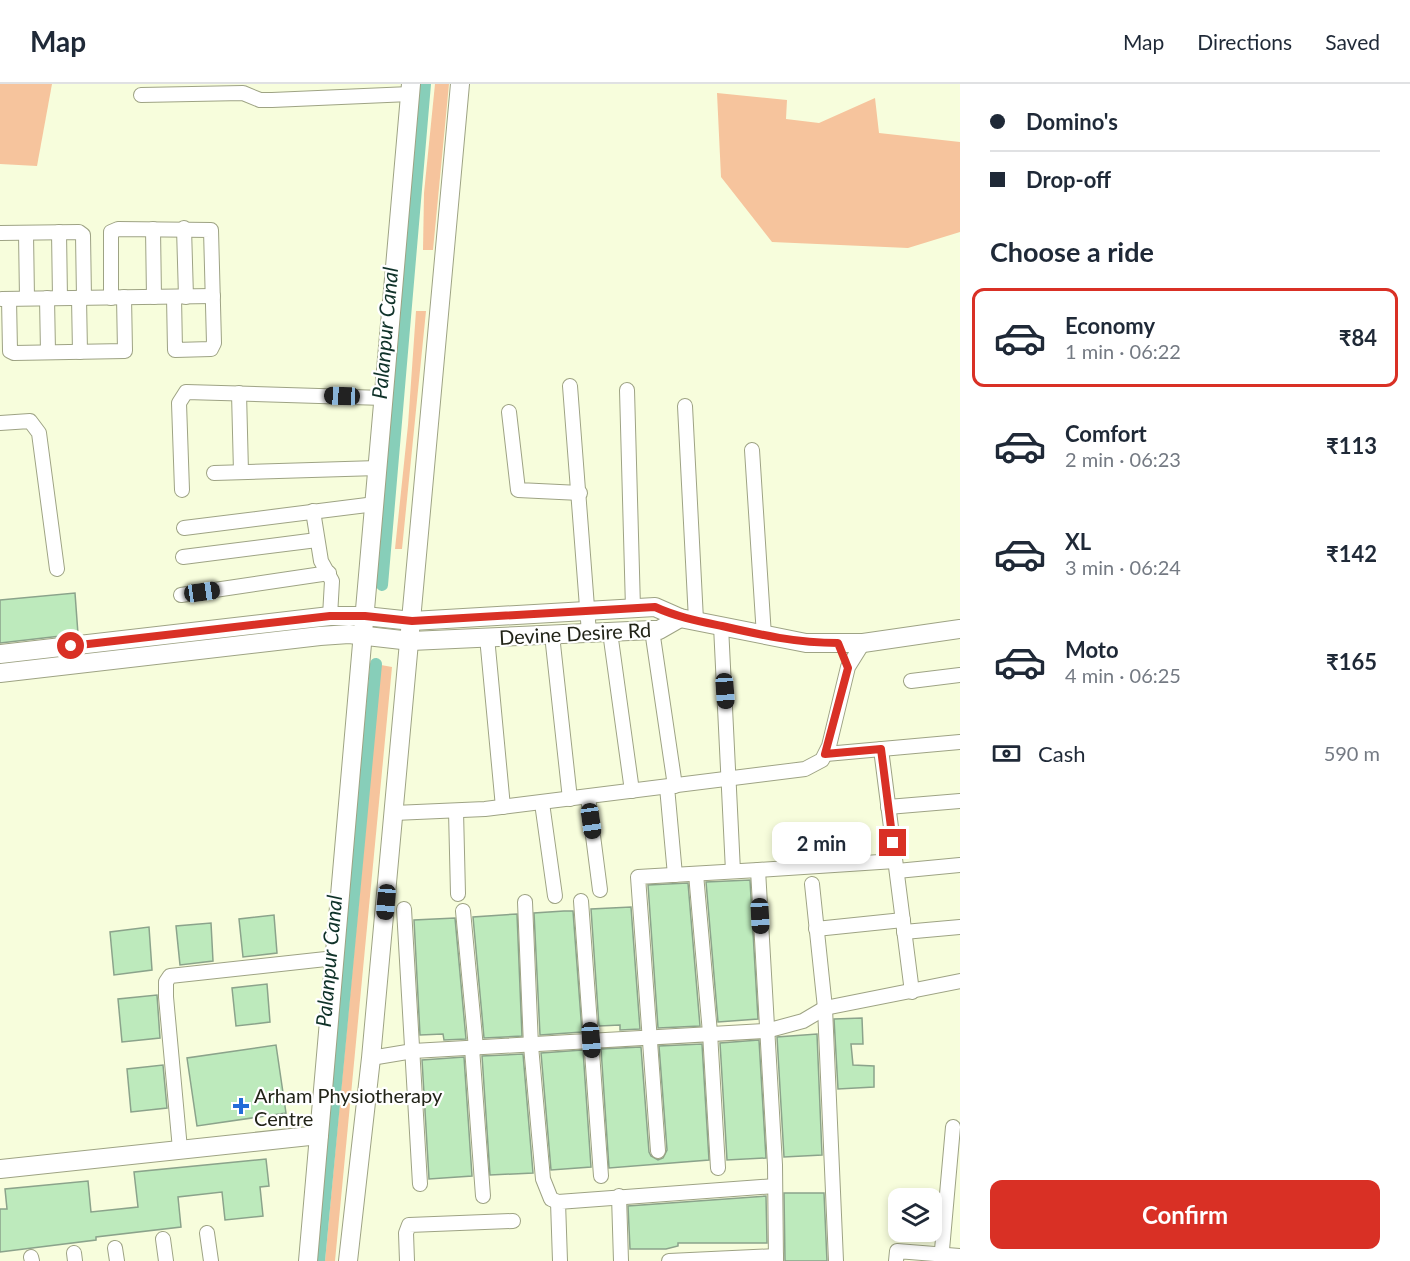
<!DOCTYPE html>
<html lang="en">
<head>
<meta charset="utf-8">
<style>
  :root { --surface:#fff; --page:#f6f6f7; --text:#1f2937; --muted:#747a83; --line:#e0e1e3; --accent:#d93025 }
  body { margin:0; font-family:Lato,sans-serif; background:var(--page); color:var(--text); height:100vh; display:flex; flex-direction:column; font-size:22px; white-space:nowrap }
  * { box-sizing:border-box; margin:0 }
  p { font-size:20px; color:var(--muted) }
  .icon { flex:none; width:33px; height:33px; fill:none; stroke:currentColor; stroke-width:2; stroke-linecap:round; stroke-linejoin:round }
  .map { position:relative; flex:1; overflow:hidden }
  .sheet { display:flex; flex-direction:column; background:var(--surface); width:450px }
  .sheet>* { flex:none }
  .hud { display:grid; align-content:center; height:132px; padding:0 30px; background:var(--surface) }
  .tools { position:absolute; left:888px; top:1104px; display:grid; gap:12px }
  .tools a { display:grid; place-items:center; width:54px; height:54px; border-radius:12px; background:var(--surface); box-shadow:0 3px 9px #0003; font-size:30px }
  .end { position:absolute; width:27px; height:27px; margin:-14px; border:8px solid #d93025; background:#fff; box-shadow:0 0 0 3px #fff }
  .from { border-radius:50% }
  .bubble { position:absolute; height:42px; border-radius:12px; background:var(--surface); box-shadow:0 3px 9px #0003; font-size:20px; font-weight:700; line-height:42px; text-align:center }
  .car { position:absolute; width:18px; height:36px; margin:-18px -9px; border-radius:8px; box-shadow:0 0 4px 2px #0007; background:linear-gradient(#222 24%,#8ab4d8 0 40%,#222 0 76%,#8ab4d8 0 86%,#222 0) }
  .hud b { display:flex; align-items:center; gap:21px; height:57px; font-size:22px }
  .hud b+b { border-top:2px solid var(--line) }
  .hud i { width:15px; height:15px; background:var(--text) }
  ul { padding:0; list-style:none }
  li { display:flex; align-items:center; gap:18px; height:99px; margin:0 12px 9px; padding:0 18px; border:3px solid transparent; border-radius:12px }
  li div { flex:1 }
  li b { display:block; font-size:22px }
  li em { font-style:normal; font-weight:700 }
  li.selected { border-color:var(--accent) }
  li>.icon { width:54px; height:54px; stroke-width:1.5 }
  h2 { padding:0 30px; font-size:27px; line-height:72px }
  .pay { display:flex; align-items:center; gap:15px; height:66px; padding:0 30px; font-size:22px }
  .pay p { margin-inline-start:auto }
  .action { display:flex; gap:12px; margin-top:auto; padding:12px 30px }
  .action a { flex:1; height:69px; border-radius:12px; background:var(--accent); color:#fff; font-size:24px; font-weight:700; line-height:69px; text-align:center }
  header { display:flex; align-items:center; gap:36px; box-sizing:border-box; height:84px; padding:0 30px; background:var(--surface); border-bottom:2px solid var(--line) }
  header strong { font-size:28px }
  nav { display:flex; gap:33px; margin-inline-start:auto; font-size:21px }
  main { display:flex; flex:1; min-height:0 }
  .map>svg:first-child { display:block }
</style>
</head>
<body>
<header>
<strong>Map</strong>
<nav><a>Map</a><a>Directions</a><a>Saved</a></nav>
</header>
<main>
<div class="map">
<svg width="960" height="1177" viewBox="0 0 960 1177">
  <rect width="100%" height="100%" fill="#f7fddc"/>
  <!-- green -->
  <g fill="#f6c49d">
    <path d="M0,0h52l-15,82 -37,-2z"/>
    <path d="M415,0h8l-16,169h-9z"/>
    <path d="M435,0h14l-16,166h-10l1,-57z"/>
    <path d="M717,9l70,7 -1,19 33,4 56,-25 4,35 81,9v90l-52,16 -136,-6 -51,-65z"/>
    <path d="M398,188l6,2 -24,284h-6z"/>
    <path d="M416,227h10l-24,238h-7l13,-124z"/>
    <path d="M381,581l11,2 -57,594h-10z"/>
  </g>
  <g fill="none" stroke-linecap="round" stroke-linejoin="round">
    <!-- canal -->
    <g stroke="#87ceb9" stroke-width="12">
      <path d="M382,501l43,-501"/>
      <path d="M319,1177l57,-597"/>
    </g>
  </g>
  <!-- building -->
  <g fill="#bdeabc" stroke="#8ba38b" stroke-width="1.5">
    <path d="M75,509l3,41 -78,9v-43z"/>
    <path d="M750,796l8,139 -40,3 -12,-140z"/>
    <path d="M688,799l12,143 -42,2 -10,-143z"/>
    <path d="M631,823l9,122 -20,1v-5l-21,1 -8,-117z"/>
    <path d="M564,827h9l9,121 -42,3 -6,-122z"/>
    <path d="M517,830l5,122 -38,2 -11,-121z"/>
    <path d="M274,831l3,38 -34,4 -4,-38z"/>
    <path d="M455,834l11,121 -22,1 -1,-6 -23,1 -6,-115z"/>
    <path d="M211,839l2,38 -33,4 -4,-39z"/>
    <path d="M149,843l3,43 -38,5 -4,-43z"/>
    <path d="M267,900l3,38 -34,4 -4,-38z"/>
    <path d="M157,911l3,43 -38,4 -4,-43z"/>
    <path d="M862,934l1,26h-12l2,21 21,1v21l-36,2 -4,-70z"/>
    <path d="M817,950l5,121 -38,2 -7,-120z"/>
    <path d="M759,956l7,118 -39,2 -7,-117z"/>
    <path d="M702,960l7,116 -100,8 -8,-119 40,-2 8,105 2,4 7,4 5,-2 4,-8 -8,-104z"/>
    <path d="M276,961l10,68 -89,13 -10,-68z"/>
    <path d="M583,966l8,117 -40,3 -10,-117z"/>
    <path d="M523,970l10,119 -43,2 -8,-119z"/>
    <path d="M464,973l8,119 -43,3 -7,-119z"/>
    <path d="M163,981l4,43 -36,4 -4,-43z"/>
    <path d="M266,1075l3,27 -9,1 3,29 -38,4 -3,-28 -44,5 3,30 -85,10v3l-96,12v-43h7l-2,-20 83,-8 3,31 47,-5 -4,-35z"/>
    <path d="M784,1109h40l3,68h-42z"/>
    <path d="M766,1112l1,47h-89v3l-12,3h-36l-2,-43z"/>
  </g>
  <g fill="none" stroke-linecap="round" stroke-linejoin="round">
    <!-- minor casing -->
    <g stroke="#9ea384" stroke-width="16">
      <g id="minor">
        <path d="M141,11l102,-2 17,7h12l138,-6"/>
        <path d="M184,144l2,69"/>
        <path d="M153,145l1,68"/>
        <path d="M59,148l1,66"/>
        <path d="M0,149l79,-1 4,3 1,63"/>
        <path d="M26,149l1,65"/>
        <path d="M47,214l1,54"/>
        <path d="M79,214l1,54"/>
        <path d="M111,214v-66l7,-3 93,1 3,113 -3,6 -36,1 -1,-53"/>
        <path d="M2,215l211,-3"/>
        <path d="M9,215l1,52 4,2 111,-2 -1,-54"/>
        <path d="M570,302l19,247"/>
        <path d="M627,306l6,218"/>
        <path d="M239,309l2,79"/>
        <path d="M685,322l11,214"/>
        <path d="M509,328l9,78 62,3"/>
        <path d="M0,339l30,-2 9,12 18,136"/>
        <path d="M752,366l12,186"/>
        <path d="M214,389l164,-5"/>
        <path d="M182,406l-3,-87 7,-11 198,6"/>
        <path d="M313,427l8,50 11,20 -2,35"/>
        <path d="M184,444l191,-24"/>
        <path d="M183,473l134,-17"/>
        <path d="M181,511l148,-22"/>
        <path d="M721,542l12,245"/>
        <path d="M652,546l23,156"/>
        <path d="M610,548l22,159"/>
        <path d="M552,551l18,164"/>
        <path d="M487,553l16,170"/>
        <path d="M911,597l49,-6"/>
        <path d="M881,665l31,243"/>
        <path d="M826,670l134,-12"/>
        <path d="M667,703l8,88"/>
        <path d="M588,713l12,93"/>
        <path d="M542,719l13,93"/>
        <path d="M888,723l72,-6"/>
        <path d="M456,727l2,83"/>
        <path d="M394,729l91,-4 320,-40 17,-9 7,-14 19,-79 15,-24"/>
        <path d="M758,786l137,-9"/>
        <path d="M897,787l63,-6"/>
        <path d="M696,790l14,159 8,135"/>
        <path d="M812,800l13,124 11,253"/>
        <path d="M581,817l20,275"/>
        <path d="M525,818l6,144 12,133 8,20 7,3"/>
        <path d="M404,825l16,275"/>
        <path d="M463,827l13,137"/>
        <path d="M816,845l87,-9"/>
        <path d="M904,848l56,-5"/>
        <path d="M472,964l11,148"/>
        <path d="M371,974l42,-7 353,-20 37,-10 22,-13 135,-27"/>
        <path d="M180,1065l-14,-152v-15l4,-6 165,-18"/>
        <path d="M658,1067l-20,-274 120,-7 17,295 1,96"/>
        <path d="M619,1112l2,65"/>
        <path d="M207,1149l4,28"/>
        <path d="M163,1155l3,22"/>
        <path d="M115,1164l2,13"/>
        <path d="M74,1169l1,8"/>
        <path d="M31,1173l1,4"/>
        <path d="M407,1177l-1,-28 3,-8 104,-4"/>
        <path d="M560,1177l-2,-59 217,-16"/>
        <path d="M669,1177l107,-5"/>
        <path d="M896,1177l1,-10 63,5"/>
        <path d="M941,1177l12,-134"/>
      </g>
    </g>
    <!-- tertiary casing -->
    <g stroke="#9ea384" stroke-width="20">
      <g id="tertiary">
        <path d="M0,570l330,-38h35l47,5 243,-14 25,11 126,25h57l97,-14"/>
        <path d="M0,589l320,-37 29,-2 62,7 241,-11h7l21,-12"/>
        <path d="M0,1085l319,-34"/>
        <path d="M308,1177l103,-1177"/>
        <path d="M348,1177l23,-203 89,-974"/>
      </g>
    </g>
    <!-- minor -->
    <use href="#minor" stroke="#fff" stroke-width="14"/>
    <!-- tertiary -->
    <use href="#tertiary" stroke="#fff" stroke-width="18"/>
  </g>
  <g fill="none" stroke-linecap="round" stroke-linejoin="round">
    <!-- route -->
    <path stroke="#d93025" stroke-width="8" d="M71,562l259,-30h35l47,5 243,-14c22,10 43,14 67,19 39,9 75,17 116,17l10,25 -23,86 56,-5 12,94"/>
  </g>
  <!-- markers -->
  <path fill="#236cd8" stroke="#fff" stroke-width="2" d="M238 1013h6v6h6v6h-6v6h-6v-6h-6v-6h6z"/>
  <g text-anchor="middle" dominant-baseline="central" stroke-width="4.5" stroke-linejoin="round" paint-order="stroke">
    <!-- street labels -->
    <g font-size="20" fill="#222418" stroke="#fff">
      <text transform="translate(575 549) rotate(-3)">Devine Desire Rd</text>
    </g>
    <!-- poi labels -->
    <g font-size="20" fill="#222418" stroke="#fff" text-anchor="start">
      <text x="254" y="1011">Arham Physiotherapy<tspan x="254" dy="23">Centre</tspan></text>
    </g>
    <!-- water labels -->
    <g font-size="21" font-style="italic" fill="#0f3229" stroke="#fff">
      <text transform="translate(384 249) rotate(-85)">Palanpur Canal</text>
      <text transform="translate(328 877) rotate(-85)">Palanpur Canal</text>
    </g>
  </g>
</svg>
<div class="tools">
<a><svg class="icon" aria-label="layers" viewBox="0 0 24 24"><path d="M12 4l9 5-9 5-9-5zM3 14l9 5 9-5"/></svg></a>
</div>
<i class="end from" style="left:71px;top:562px"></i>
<i class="end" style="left:893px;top:759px"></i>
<div class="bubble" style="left:772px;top:738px;width:99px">2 min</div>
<i class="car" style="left:342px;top:312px;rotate:272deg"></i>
<i class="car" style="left:202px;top:508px;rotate:82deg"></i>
<i class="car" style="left:725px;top:607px;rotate:176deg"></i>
<i class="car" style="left:591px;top:737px;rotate:172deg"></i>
<i class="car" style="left:386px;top:818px;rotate:185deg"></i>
<i class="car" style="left:760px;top:832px;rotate:177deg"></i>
<i class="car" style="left:591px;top:956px;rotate:176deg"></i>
</div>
<section class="sheet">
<div class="hud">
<b><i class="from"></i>Domino's</b>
<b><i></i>Drop-off</b>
</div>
<h2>Choose a ride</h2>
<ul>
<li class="selected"><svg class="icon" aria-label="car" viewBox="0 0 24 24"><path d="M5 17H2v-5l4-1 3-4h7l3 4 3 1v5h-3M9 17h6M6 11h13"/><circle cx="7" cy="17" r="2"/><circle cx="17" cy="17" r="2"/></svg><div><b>Economy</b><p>1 min · 06:22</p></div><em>₹84</em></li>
<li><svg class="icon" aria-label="car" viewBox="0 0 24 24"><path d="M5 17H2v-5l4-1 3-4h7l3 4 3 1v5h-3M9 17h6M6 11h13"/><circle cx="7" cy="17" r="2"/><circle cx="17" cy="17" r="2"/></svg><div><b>Comfort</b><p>2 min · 06:23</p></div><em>₹113</em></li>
<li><svg class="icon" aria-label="car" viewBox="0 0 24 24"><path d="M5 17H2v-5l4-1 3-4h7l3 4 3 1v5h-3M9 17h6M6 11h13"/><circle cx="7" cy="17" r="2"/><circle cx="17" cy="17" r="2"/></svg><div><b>XL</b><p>3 min · 06:24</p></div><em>₹142</em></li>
<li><svg class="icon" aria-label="car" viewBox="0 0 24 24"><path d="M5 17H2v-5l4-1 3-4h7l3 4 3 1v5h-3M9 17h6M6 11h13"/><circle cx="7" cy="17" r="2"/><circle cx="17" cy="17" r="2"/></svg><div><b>Moto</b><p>4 min · 06:25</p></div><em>₹165</em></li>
</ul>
<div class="pay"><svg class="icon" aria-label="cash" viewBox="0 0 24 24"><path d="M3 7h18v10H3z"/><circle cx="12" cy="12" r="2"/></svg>Cash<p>590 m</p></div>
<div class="action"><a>Confirm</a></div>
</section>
</main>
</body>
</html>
